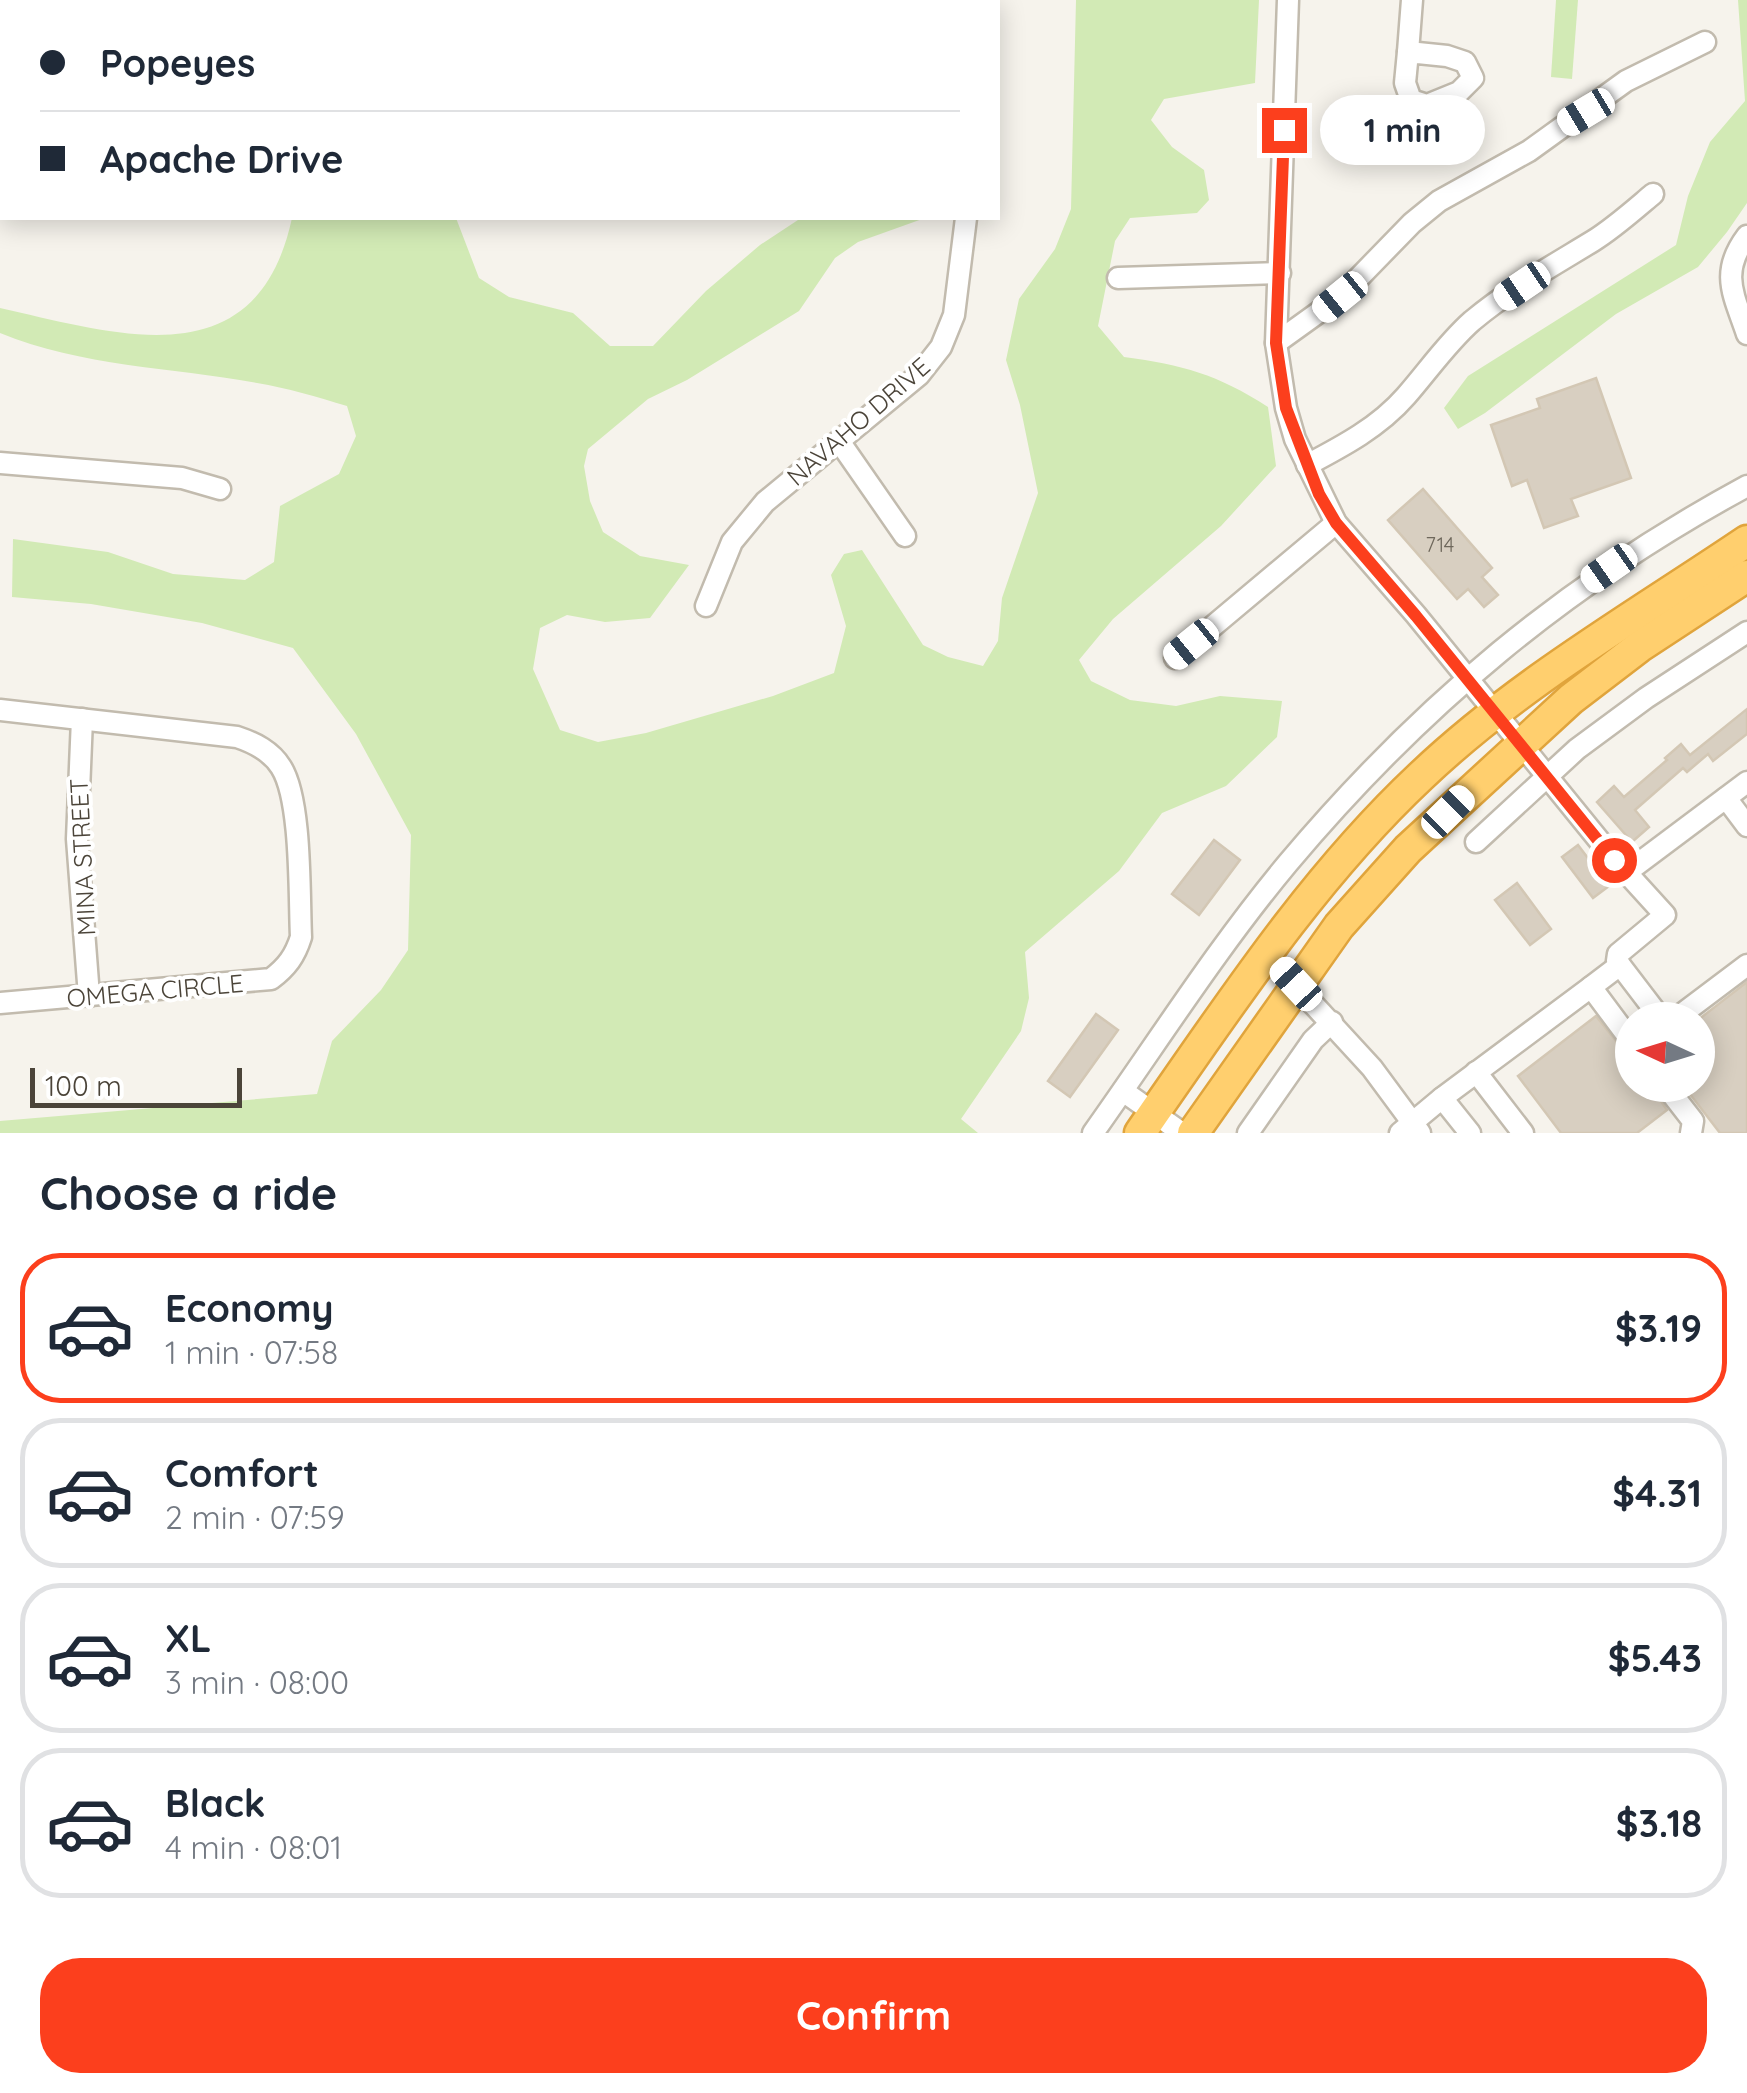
<!DOCTYPE html>
<html lang="en">
<head>
<meta charset="utf-8">
<style>
  :root { --surface:#fff; --page:#f6f6f7; --text:#1f2937; --muted:#747a83; --line:#e0e1e3; --accent:#fc3f1d }
  body { margin:0; font-family:Quicksand,sans-serif; background:var(--page); color:var(--text); height:100vh; display:flex; flex-direction:column; font-size:38px; white-space:nowrap }
  * { box-sizing:border-box; margin:0 }
  p { font-size:32px; color:var(--muted) }
  .icon { flex:none; width:55px; height:55px; fill:none; stroke:currentColor; stroke-width:2; stroke-linecap:round; stroke-linejoin:round }
  .map { position:relative; height:1133px; overflow:hidden }
  .drawer { display:flex; flex-direction:column; background:var(--surface); flex:1 }
  .drawer>* { flex:none }
  .hud { position:absolute; left:0px; top:0px; width:1000px; height:220px; box-shadow:0 5px 25px #0003; display:grid; align-content:center; height:220px; padding:0 40px; background:var(--surface) }
  .needle { width:65px; rotate:274deg }
  .fabs { position:absolute; left:1615px; top:1002px; display:grid; gap:20px }
  .fabs a { display:grid; place-items:center; width:100px; height:100px; border-radius:50%; background:var(--surface); box-shadow:0 5px 25px #0003; font-size:50px }
  .scale { position:absolute; left:30px; bottom:25px; width:212px; box-sizing:border-box; padding-left:10px; border:5px solid #4b4439; border-top:0; font-size:28px; line-height:35px; white-space:nowrap; color:#4b4439; -webkit-text-stroke:8px #fff; paint-order:stroke }
  .end { position:absolute; width:45px; height:45px; margin:-22px; border:12px solid #fc3f1d; background:#fff; box-shadow:0 0 0 5px #fff }
  .from { border-radius:50% }
  .bubble { position:absolute; height:70px; border-radius:35px; background:var(--surface); box-shadow:0 5px 25px #0003; font-size:32px; font-weight:700; line-height:70px; text-align:center }
  .car { position:absolute; width:30px; height:60px; margin:-30px -15px; border-radius:12px; box-shadow:0 0 8px 2px #0007; background:linear-gradient(#fff 24%,#345 0 40%,#fff 0 76%,#345 0 86%,#fff 0) }
  .hud b { display:flex; align-items:center; gap:35px; height:95px; font-size:38px }
  .hud b+b { border-top:2px solid var(--line) }
  .hud i { width:25px; height:25px; background:var(--text) }
  ul { padding:0; list-style:none }
  li { display:flex; align-items:center; gap:30px; height:150px; margin:0 20px 15px; padding:0 20px; border:5px solid var(--line); border-radius:40px }
  li div { flex:1 }
  li b { display:block; font-size:38px }
  li em { font-style:normal; font-weight:700 }
  li.selected { border-color:var(--accent) }
  li>.icon { width:90px; height:90px; stroke-width:1.5 }
  h2 { padding:0 40px; font-size:45px; line-height:120px }
  .cta { display:flex; gap:20px; margin-top:auto; padding:20px 40px }
  .cta a { flex:1; height:115px; border-radius:40px; background:var(--accent); color:#fff; font-size:40px; font-weight:700; line-height:115px; text-align:center }
  .map>svg:first-child { display:block }
</style>
</head>
<body>
<div class="map">
<svg width="1747" height="1133" viewBox="0 0 1747 1133">
  <rect width="100%" height="100%" fill="#f6f3ec"/>
  <!-- green -->
  <g fill="#d2eab5">
    <path d="M1076,0h183l-4,83 -91,16 -13,21 21,27 32,23 5,30 -12,13 -67,5 -15,23 -17,85 26,31c59,8 93,17 144,50l8,59 -55,60 -108,93 -34,41 12,21 39,19 46,6 44,-10 62,5 -5,36 -51,49 -64,27 -43,58 -94,81 4,46 -8,33 -60,88 17,14h-978v-12l317,-27 15,-53 49,-51 27,-40 3,-115 -55,-101 -63,-86 -91,-25 -111,-19 -79,-7 1,-58 95,13 65,22 72,6 29,-18 6,-56 59,-32 17,-38 -9,-30c-30,-9 -60,-18 -90,-23 -87,-16 -174,-16 -257,-50v-25c120,27 257,72 292,-90h164l23,60 30,19 64,16 37,33h43l53,-55 54,-46 41,-27h124l-67,24 -23,16 -36,53 -112,69 -39,19 -60,50 -4,17 6,35 13,31 37,24 49,9 -39,53 -45,4 -38,-7 -27,13 -7,41 27,61 38,12 48,-9 127,-37 61,-23 12,-47 -15,-51 13,-21 18,-4 61,95 25,12 35,9 15,-25 4,-43 36,-105 -18,-88 -14,-45 13,-61 36,-50 16,-40z"/>
    <path d="M1556,0h22l-6,79 -21,-2z"/>
    <path d="M1738,0h9v203l-20,29 -29,35 -82,47 -131,99 -27,16 -14,-21 24,-32 208,-131 12,-49 22,-54 35,-41z"/>
  </g>
  <!-- building -->
  <g fill="#d8cfc1" stroke="#d3c7b4" stroke-width="2.5">
    <path d="M1596,378l35,100 -60,21 7,17 -34,12 -17,-48 -15,6 -21,-61 49,-17 -3,-9z"/>
    <path d="M1423,489l69,79 -10,9 16,18 -14,12 -16,-18 -11,10 -69,-79z"/>
    <path d="M1747,709v25l-34,27 -5,-7 -21,18 -4,-4 -48,42 14,17 -17,15 -35,-40 17,-16 10,11 43,-37 -2,-2 16,-14 9,11z"/>
    <path d="M1214,840l26,20 -41,55 -27,-21z"/>
    <path d="M1578,845l31,41 -16,12 -31,-41z"/>
    <path d="M1517,883l34,46 -21,16 -35,-45z"/>
    <path d="M1747,982v151h-27l-37,-48h15v-65z"/>
    <path d="M1096,1014l22,16 -48,67 -22,-16z"/>
    <path d="M1596,1016l36,45v24h18l17,25 -30,23h-76l-43,-57z"/>
  </g>
  <g fill="none" stroke-linecap="round" stroke-linejoin="round">
    <!-- minor casing -->
    <g stroke="#c2bbae" stroke-width="25">
      <g id="minor">
        <path d="M26,0l1,2"/>
        <path d="M1288,0l-12,343 10,65 9,31 41,84 80,92 199,245 50,55 -47,39 -1,7 3,4"/>
        <path d="M172,2l3,-2"/>
        <path d="M523,2l3,-2"/>
        <path d="M980,2v-2"/>
        <path d="M1408,52l39,4 18,6 8,16 -14,14 -32,13 -16,-5 -6,-17z"/>
        <path d="M1408,52l4,-52"/>
        <path d="M0,134l2,-2"/>
        <path d="M1747,236c-28,37 -13,59 0,98"/>
        <path d="M1118,278l162,-5"/>
        <path d="M1276,343l64,-46 72,-74 27,-22 90,-50 97,-70 79,-39"/>
        <path d="M839,441l66,95"/>
        <path d="M0,463l182,15 38,11"/>
        <path d="M1307,465c36,-19 72,-38 99,-69 22,-25 41,-53 66,-75 37,-31 80,-55 121,-80 21,-13 41,-31 60,-47"/>
        <path d="M706,606l26,-64 33,-40 154,-127 22,-28 13,-32 12,-97"/>
        <path d="M1175,658l161,-135"/>
        <path d="M0,710l237,27c18,6 34,14 44,30 21,33 18,129 20,170 -6,19 -14,30 -30,42l-271,24"/>
        <path d="M82,719l-5,120 12,157"/>
        <path d="M1726,798l21,28"/>
        <path d="M1476,842l101,-93 69,-51 101,-66"/>
        <path d="M1627,872l120,-90"/>
        <path d="M1268,955l104,113 48,65"/>
        <path d="M1591,987l29,-22 42,55"/>
        <path d="M1674,1020l73,-55"/>
        <path d="M1476,1072l47,61"/>
        <path d="M1665,1085l28,36 -2,12"/>
        <path d="M1123,1091l59,42"/>
        <path d="M1442,1098l149,-111 41,55"/>
        <path d="M1093,1133c64,-90 124,-185 195,-270 133,-158 278,-279 459,-377"/>
        <path d="M1248,1133l65,-93 19,-18"/>
        <path d="M1400,1133l42,-35 28,35"/>
      </g>
    </g>
    <!-- highway casing -->
    <g stroke="#e0a43c" stroke-width="35">
      <g id="highway">
        <path d="M1140,1133c86,-123 171,-254 281,-357 98,-93 215,-160 326,-235"/>
        <path d="M1193,1133l146,-207 69,-77 163,-150 68,-52 108,-71"/>
      </g>
    </g>
    <!-- minor -->
    <use href="#minor" stroke="#fff" stroke-width="20"/>
    <!-- highway -->
    <use href="#highway" stroke="#ffcf6e" stroke-width="30"/>
  </g>
  <g fill="none" stroke-linecap="round" stroke-linejoin="round">
    <!-- route -->
    <path stroke="#fc3f1d" stroke-width="12" d="M1284,130l-8,213 10,65 33,86 17,29 80,93 198,244"/>
  </g>
  <g text-anchor="middle" dominant-baseline="central" stroke-width="8" stroke-linejoin="round" paint-order="stroke">
    <!-- number labels -->
    <g font-size="20" fill="#6e675b">
      <text x="1440" y="544">714</text>
    </g>
    <!-- street labels -->
    <g font-size="25" fill="#4b4439" stroke="#fff">
      <text transform="translate(858 421) rotate(-41)">NAVAHO DRIVE</text>
      <text transform="translate(82 857) rotate(-93)">MINA STREET</text>
      <text transform="translate(155 990) rotate(-5)">OMEGA CIRCLE</text>
    </g>
  </g>
</svg>
<div class="fabs">
<a><svg class="needle" viewBox="-14 -14 28 28"><path d="M0-13l5 13h-10z" fill="#e53935"/><path d="M0 13l5-13h-10z" fill="#747a83"/></svg></a>
</div>
<div class="scale">100 m</div>
<i class="end from" style="left:1614px;top:860px"></i>
<i class="end" style="left:1284px;top:130px"></i>
<div class="bubble" style="left:1320px;top:95px;width:165px">1 min</div>
<i class="car" style="left:1586px;top:112px;rotate:239deg"></i>
<i class="car" style="left:1522px;top:286px;rotate:236deg"></i>
<i class="car" style="left:1340px;top:297px;rotate:231deg"></i>
<i class="car" style="left:1609px;top:568px;rotate:235deg"></i>
<i class="car" style="left:1191px;top:644px;rotate:231deg"></i>
<i class="car" style="left:1448px;top:812px;rotate:45deg"></i>
<i class="car" style="left:1296px;top:984px;rotate:317deg"></i>
<div class="hud">
<b><i class="from"></i>Popeyes</b>
<b><i></i>Apache Drive</b>
</div>
</div>
<section class="drawer">
<h2>Choose a ride</h2>
<ul>
<li class="selected"><svg class="icon" aria-label="car" viewBox="0 0 24 24"><path d="M5 17H2v-5l4-1 3-4h7l3 4 3 1v5h-3M9 17h6M6 11h13"/><circle cx="7" cy="17" r="2"/><circle cx="17" cy="17" r="2"/></svg><div><b>Economy</b><p>1 min · 07:58</p></div><em>$3.19</em></li>
<li><svg class="icon" aria-label="car" viewBox="0 0 24 24"><path d="M5 17H2v-5l4-1 3-4h7l3 4 3 1v5h-3M9 17h6M6 11h13"/><circle cx="7" cy="17" r="2"/><circle cx="17" cy="17" r="2"/></svg><div><b>Comfort</b><p>2 min · 07:59</p></div><em>$4.31</em></li>
<li><svg class="icon" aria-label="car" viewBox="0 0 24 24"><path d="M5 17H2v-5l4-1 3-4h7l3 4 3 1v5h-3M9 17h6M6 11h13"/><circle cx="7" cy="17" r="2"/><circle cx="17" cy="17" r="2"/></svg><div><b>XL</b><p>3 min · 08:00</p></div><em>$5.43</em></li>
<li><svg class="icon" aria-label="car" viewBox="0 0 24 24"><path d="M5 17H2v-5l4-1 3-4h7l3 4 3 1v5h-3M9 17h6M6 11h13"/><circle cx="7" cy="17" r="2"/><circle cx="17" cy="17" r="2"/></svg><div><b>Black</b><p>4 min · 08:01</p></div><em>$3.18</em></li>
</ul>
<div class="cta"><a>Confirm</a></div>
</section>
</body>
</html>
